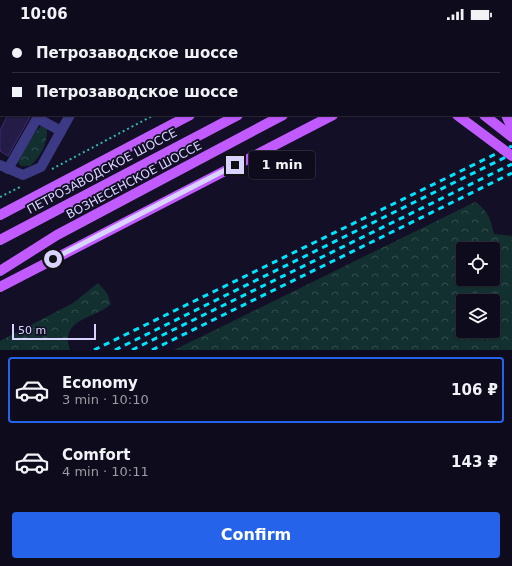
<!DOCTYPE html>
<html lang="en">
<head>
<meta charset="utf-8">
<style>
  :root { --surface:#0e0b1c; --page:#171425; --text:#f1f3f6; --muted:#9b9ba3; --line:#2e2b3b; --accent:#2563eb }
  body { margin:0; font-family:"DejaVu Sans",sans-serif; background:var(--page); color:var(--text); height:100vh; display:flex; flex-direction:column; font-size:15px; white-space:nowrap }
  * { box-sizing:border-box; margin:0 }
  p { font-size:13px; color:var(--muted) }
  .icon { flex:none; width:22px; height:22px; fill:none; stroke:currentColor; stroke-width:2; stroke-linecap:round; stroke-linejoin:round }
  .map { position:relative; height:322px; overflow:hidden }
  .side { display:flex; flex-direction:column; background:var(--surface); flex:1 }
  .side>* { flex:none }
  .guide { position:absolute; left:0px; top:0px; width:512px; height:88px; box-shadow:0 1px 3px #0004,0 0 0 1px var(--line); display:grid; align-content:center; height:88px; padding:0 12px; background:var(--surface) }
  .controls { position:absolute; left:456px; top:214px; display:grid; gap:8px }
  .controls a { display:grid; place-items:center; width:44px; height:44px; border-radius:4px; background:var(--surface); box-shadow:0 1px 3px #0004,0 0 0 1px var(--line); font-size:20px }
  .scale { position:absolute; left:12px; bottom:10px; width:84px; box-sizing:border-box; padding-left:4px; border:2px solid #d9d4ff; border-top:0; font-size:11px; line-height:14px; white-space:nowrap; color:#d9d4ff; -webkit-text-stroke:3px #130f26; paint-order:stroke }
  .end { position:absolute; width:18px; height:18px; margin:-9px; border:5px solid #d9d4ff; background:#111; box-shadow:0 0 0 2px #111 }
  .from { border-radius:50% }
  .bubble { position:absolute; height:28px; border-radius:4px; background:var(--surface); box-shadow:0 1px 3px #0004,0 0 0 1px var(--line); font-size:13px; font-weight:800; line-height:28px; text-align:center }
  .guide b { display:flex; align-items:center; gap:14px; height:38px; font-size:15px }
  .guide b+b { border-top:1px solid var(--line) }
  .guide i { width:10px; height:10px; background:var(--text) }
  ul { padding:7px 0 0; list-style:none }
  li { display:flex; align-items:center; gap:12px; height:66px; margin:0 8px 6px; padding:0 4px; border:2px solid transparent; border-radius:4px }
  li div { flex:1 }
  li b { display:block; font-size:15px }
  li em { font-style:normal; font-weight:800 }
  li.active { border-color:var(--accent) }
  li>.icon { width:36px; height:36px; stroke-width:1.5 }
  .button { display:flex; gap:8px; margin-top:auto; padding:8px 12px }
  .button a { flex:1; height:46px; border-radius:4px; background:var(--accent); color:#fff; font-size:16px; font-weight:800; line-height:46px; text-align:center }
  .status { display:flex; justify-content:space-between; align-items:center; height:28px; padding:0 20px; background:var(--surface); direction:ltr }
  .status svg { height:11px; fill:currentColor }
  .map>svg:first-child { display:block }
</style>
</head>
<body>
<div class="status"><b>10:06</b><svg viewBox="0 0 49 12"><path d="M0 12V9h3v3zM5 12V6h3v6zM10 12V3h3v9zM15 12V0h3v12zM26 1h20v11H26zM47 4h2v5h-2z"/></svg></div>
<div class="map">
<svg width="512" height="322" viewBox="0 0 512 322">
  <defs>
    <pattern id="forest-crowns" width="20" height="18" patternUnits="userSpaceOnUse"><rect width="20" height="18" fill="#12302f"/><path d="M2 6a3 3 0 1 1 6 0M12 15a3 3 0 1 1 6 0" fill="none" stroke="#344d4e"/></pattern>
  </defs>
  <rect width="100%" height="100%" fill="#130f26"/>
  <!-- forest -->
  <g fill="url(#forest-crowns)" fill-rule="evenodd">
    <path d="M41,98l6,3c1,14 -7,28 -17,37h-9l-3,-4c6,-14 13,-26 23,-36z"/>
    <path d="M475,174c14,10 15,16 19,32l18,2v114h-338zM463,221h30v30h-30zM463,273h30v30h-30z"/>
    <path d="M98,255l9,10 4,11c-13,13 -41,13 -43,34 -1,3 1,8 2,12h-70v-9l73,-38z"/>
  </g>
  <!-- building -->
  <path fill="#241b47" stroke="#3b2d73" d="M8,87h23l-23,41 -8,-5v-21z"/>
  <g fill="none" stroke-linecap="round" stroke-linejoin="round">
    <!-- path -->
    <g stroke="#2fb8b0" stroke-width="2" stroke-dasharray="2 3" stroke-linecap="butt">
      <path d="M7,0v1"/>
      <path d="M336,0l2,1"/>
      <path d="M324,1l1,-1"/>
      <path d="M360,1l1,-1"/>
      <path d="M375,1l1,-1"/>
      <path d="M52,141l102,-54"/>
      <path d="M0,169l22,-11"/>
    </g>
    <!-- minor -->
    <g stroke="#3d3a85" stroke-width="10">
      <path d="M104,0l2,1"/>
      <path d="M308,0l2,1"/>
      <path d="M45,1l1,-1"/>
      <path d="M86,1l1,-1"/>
      <path d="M118,1v-1"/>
      <path d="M0,50l1,1"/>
      <path d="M0,82l1,-1"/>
      <path d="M37,90l24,13"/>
      <path d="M0,137l23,10 18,-8 29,-52"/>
      <path d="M8,141l31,-54"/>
    </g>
    <!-- major -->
    <g stroke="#c25bff" stroke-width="10">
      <path d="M395,1l2,-1"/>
      <path d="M497,1l2,-1"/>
      <path d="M484,87l28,22"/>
      <path d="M506,87l6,13"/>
      <path d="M0,187l190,-100"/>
      <path d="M0,212l238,-125"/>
      <path d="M0,243l57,-36 226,-120"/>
      <path d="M0,259l333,-172"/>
    </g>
    <!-- rail -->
    <g stroke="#00e5ff" stroke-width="3" stroke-dasharray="6 5" stroke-linecap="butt">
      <path d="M94,322l418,-204"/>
      <path d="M115,322l397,-196"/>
      <path d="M132,322l380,-186"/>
      <path d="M152,322l360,-177"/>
    </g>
    <!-- major-bridge -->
    <path stroke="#c25bff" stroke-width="10" d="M457,87l55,41"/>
  </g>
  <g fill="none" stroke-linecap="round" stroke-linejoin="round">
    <!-- route -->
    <path stroke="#d9d4ff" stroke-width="5" d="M53,231l182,-94"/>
  </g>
  <g text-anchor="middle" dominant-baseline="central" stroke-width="3.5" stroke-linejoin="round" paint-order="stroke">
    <!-- street labels -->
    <g font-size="12" fill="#d9d4ff" stroke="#130f26">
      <text transform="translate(102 143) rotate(-28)">ПЕТРОЗАВОДСКОЕ ШОССЕ</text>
      <text transform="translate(134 152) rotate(-28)">ВОЗНЕСЕНСКОЕ ШОССЕ</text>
    </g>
  </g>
</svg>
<div class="controls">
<a><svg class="icon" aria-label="locate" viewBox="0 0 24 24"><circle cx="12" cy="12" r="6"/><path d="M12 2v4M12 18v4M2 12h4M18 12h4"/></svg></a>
<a><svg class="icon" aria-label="layers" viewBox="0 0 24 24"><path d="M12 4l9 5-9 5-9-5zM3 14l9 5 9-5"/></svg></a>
</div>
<div class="scale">50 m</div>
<i class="end from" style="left:53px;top:231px"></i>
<i class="end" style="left:235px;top:137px"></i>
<div class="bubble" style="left:249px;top:123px;width:66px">1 min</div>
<div class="guide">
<b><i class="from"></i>Петрозаводское шоссе</b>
<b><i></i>Петрозаводское шоссе</b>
</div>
</div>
<section class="side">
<ul>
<li class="active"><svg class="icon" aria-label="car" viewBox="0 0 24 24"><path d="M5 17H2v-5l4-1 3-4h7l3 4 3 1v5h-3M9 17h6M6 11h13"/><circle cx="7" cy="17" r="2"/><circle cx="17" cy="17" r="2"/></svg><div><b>Economy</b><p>3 min · 10:10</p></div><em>106 ₽</em></li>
<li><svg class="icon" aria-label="car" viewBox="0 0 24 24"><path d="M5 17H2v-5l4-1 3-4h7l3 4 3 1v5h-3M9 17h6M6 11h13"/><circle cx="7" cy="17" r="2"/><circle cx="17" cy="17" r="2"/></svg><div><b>Comfort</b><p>4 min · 10:11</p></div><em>143 ₽</em></li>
</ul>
<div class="button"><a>Confirm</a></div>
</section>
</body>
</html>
